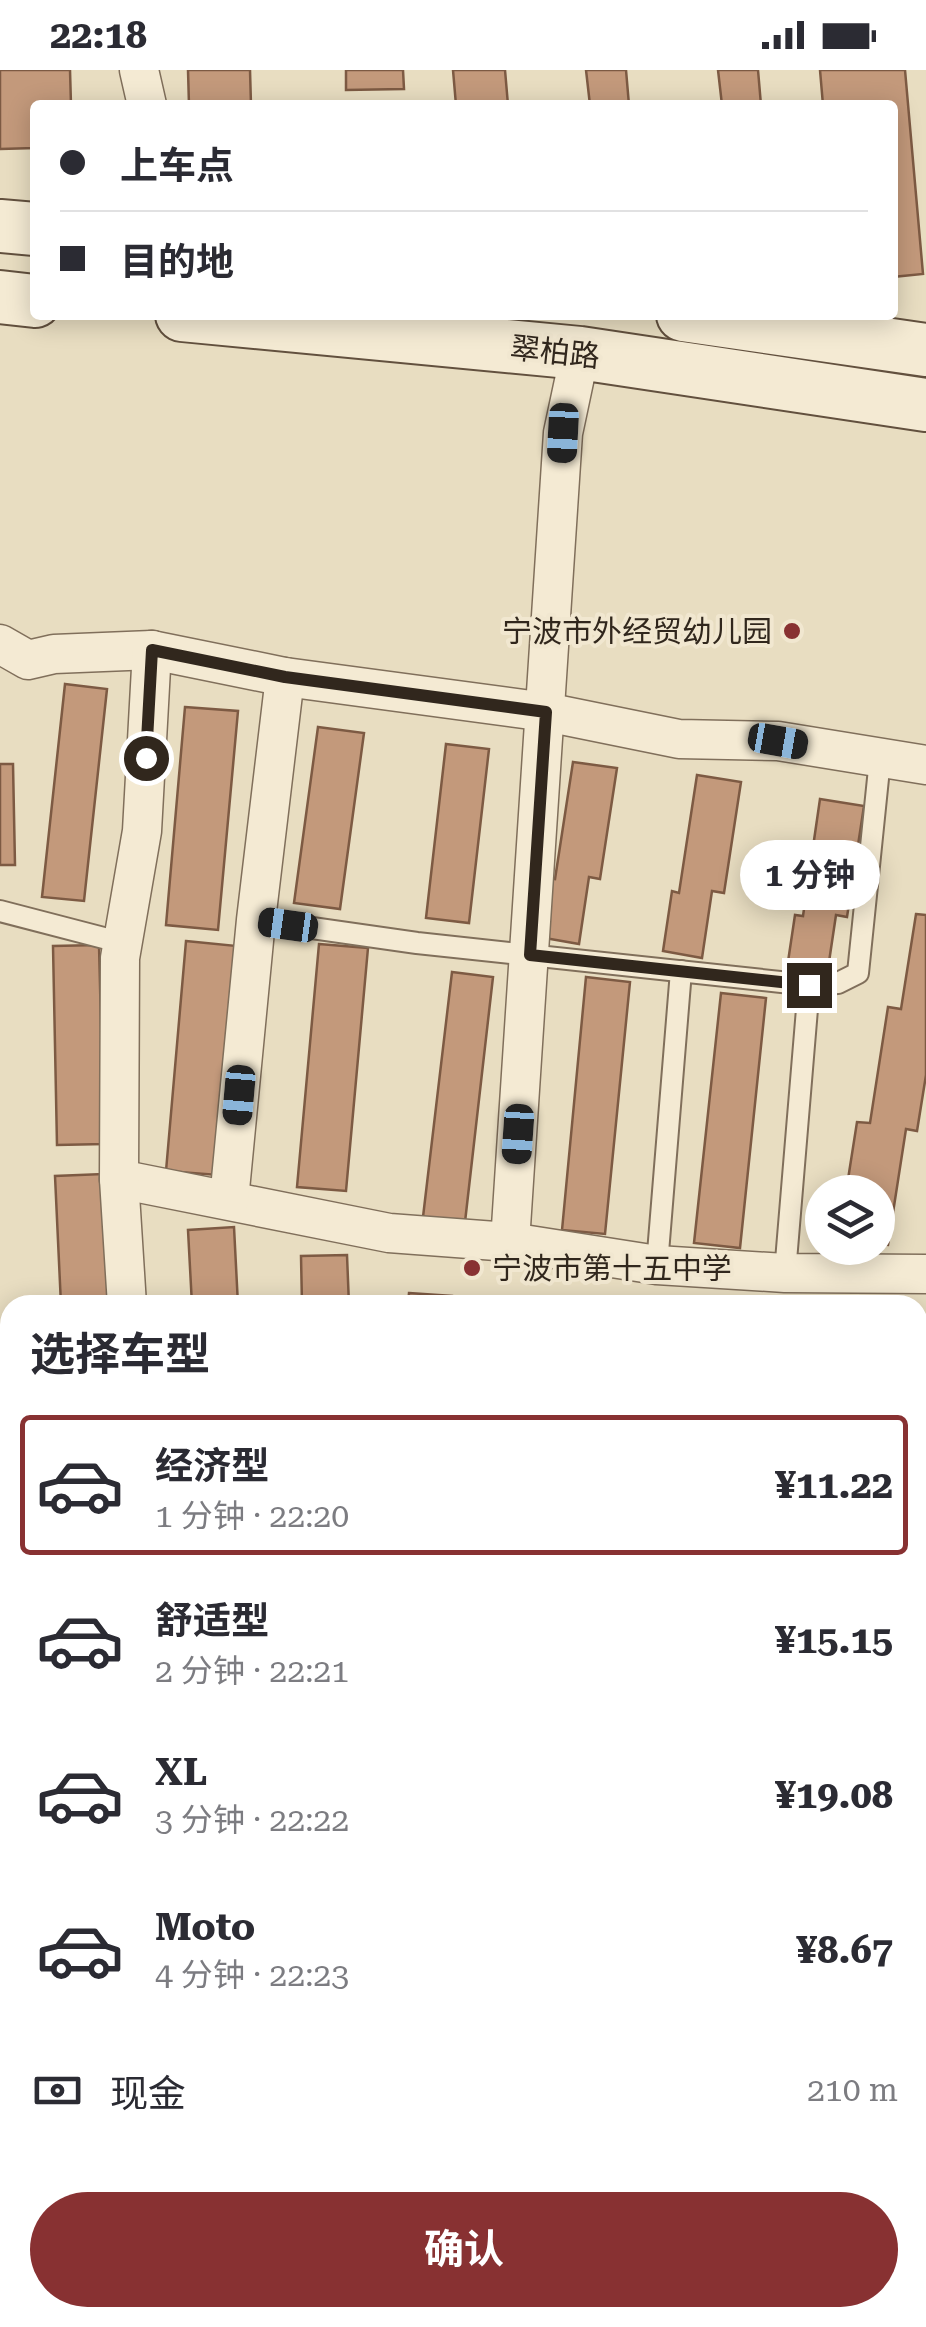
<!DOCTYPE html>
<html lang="zh">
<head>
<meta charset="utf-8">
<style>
  :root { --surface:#fff; --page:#f2f2f3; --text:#2b2b33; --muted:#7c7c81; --line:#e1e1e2; --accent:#883132 }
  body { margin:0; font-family:"Roboto Serif","Noto Sans SC",serif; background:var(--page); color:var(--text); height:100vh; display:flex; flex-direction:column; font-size:38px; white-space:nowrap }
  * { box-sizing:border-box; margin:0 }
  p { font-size:32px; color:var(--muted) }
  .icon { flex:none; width:55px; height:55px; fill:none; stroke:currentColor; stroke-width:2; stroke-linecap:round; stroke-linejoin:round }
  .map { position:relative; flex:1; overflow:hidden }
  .details { position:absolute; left:0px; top:1225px; width:928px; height:1032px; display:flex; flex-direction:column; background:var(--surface); border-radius:30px 30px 0 0; box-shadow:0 5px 25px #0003 }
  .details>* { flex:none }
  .guide { position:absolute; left:30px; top:30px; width:868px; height:220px; border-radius:10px; box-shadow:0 5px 25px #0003; display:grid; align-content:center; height:220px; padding:0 30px; background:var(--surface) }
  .buttons { position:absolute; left:805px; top:1105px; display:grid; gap:20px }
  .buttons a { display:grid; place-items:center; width:90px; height:90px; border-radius:50%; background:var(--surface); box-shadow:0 5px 25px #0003; font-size:50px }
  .end { position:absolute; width:45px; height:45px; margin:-22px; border:12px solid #31271d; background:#fff; box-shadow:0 0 0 5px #fff }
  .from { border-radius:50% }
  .bubble { position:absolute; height:70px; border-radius:35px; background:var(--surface); box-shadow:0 5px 25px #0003; font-size:32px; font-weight:700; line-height:70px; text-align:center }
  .car { position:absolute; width:30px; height:60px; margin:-30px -15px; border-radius:12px; box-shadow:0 0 8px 2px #0007; background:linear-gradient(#222 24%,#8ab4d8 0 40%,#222 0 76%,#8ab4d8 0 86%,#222 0) }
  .guide b { display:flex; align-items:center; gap:35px; height:95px; font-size:38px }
  .guide b+b { border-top:2px solid var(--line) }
  .guide i { width:25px; height:25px; background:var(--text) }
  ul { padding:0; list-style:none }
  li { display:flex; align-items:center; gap:30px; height:140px; margin:0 20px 15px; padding:0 10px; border:5px solid transparent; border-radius:10px }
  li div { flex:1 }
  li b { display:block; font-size:38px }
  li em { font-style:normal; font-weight:700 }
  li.active { border-color:var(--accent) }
  li>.icon { width:90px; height:90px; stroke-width:1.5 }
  h2 { padding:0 30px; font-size:45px; line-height:120px }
  .pay { display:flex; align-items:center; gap:25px; height:110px; padding:0 30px; font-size:38px }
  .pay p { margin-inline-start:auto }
  .action { display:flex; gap:20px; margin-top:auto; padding:20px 30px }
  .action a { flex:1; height:115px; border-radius:60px; background:var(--accent); color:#fff; font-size:40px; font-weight:700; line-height:115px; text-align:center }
  .status { display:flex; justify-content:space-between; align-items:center; height:70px; padding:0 50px; background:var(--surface); direction:ltr }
  .status svg { height:28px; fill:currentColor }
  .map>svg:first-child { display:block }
</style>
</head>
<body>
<div class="status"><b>22:18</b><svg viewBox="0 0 49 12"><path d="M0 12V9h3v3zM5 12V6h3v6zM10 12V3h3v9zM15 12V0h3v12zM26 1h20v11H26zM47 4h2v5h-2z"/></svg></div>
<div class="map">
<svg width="926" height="2257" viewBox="0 0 926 2257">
  <rect width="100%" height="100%" fill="#e8ddc1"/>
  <!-- building -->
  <g fill="#c3997b" stroke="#7d5a43" stroke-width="2.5">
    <path d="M0,0h70l1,35h-36v43l-35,1z"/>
    <path d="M188,0h62l1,35h-62z"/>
    <path d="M346,0h57l1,19 -58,1z"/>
    <path d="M453,0h52l3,35h-52z"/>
    <path d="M586,0h40l3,35h-39z"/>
    <path d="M718,0h40l3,35h-39z"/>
    <path d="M820,0h85l18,204 -31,3v-172h-69z"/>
    <path d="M65,614l42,5 -23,212 -42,-4z"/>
    <path d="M185,637l53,4 -20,219 -52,-5z"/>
    <path d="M318,657l46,6 -24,176 -46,-6z"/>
    <path d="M446,674l43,5 -20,174 -43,-5z"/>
    <path d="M573,692l44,6 -17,111 -11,-2 -10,67 -40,-7 9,-59 7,1z"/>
    <path d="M0,694h13l2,101h-15z"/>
    <path d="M697,705l44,7 -17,111 -12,-2 -10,67 -39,-7 9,-60 7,2z"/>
    <path d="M820,729l44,7 -17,111 -11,-2 -10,67 -40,-7 9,-60 8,1z"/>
    <path d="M916,844l10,1v160l-9,56 -11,-2 -18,116 -10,-1v-52h-32l11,-70 13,1 18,-116 13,2z"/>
    <path d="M186,871l51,5 -19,229 -52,-4z"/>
    <path d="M319,874l49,4 -22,243 -49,-4z"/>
    <path d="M99,875l5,199 -47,1 -4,-199z"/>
    <path d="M452,902l41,5 -28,245 -42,-5z"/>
    <path d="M586,907l44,5 -25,252 -43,-4z"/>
    <path d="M721,923l45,5 -26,250 -46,-5z"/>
    <path d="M103,1104l5,131h-47l-6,-129z"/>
    <path d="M234,1157l4,78h-46l-4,-75z"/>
    <path d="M347,1185l2,50h-47l-1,-49z"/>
    <path d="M409,1223l43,3v9h-44z"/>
    <path d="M0,1448h1l5,318h-6z"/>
    <rect x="0" y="1880" width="10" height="190"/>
    <path d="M0,1888h10v360h78v9h-88z"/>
    <path d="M918,2094h8v108l-8,1z"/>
    <path d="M926,2234v23h-31v-9h23v-13z"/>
    <rect x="616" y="2248" width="42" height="9"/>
    <rect x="696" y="2248" width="108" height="9"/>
    <path d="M217,2252l47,2v3h-47z"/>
  </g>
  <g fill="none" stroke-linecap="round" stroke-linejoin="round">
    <!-- service casing -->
    <g stroke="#806f5b" stroke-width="24">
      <g id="service">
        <path d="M0,841l123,32"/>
        <path d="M256,850l161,23 392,42 29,-2 20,-10 22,-214"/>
        <path d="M657,1195l24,-294"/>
        <path d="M785,1203l24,-288"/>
        <path d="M918,2083h8"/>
      </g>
    </g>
    <!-- minor casing -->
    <g stroke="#806f5b" stroke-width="41">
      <g id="minor">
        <path d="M139,0l8,35"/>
        <path d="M0,574l28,16 26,-6 98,-4 133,27 261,35 133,27 99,2 148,24"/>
        <path d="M119,1109l270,54 121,9 147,23 128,8 141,1"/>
        <path d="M229,1130l27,-280 29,-243"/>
        <path d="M510,1172l53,-809 17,-80"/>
        <path d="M127,1235l-8,-126 1,-221 22,-127 10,-181"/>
        <path d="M926,1354l-4,28 4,79"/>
        <path d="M918,1706l1,-111 7,-46"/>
        <path d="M0,1776l10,-1"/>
        <path d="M918,1809l8,66"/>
        <path d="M157,2248v9"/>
        <path d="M569,2257l4,-9"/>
      </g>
    </g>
    <!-- secondary casing -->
    <g stroke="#62503e" stroke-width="56">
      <g id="secondary">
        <path d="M0,156l35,3"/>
        <path d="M0,227l35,4"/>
        <path d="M182,245l398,38 346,52"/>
        <path d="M683,245l243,35"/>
      </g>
    </g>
    <!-- service -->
    <use href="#service" stroke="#f4ead3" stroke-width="20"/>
    <!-- minor -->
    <use href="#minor" stroke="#f4ead3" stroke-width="38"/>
    <!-- secondary -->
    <use href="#secondary" stroke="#f4ead3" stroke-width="52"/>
  </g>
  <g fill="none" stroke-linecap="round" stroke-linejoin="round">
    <!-- route -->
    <path stroke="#31271d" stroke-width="12" d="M146,688l6,-108 133,27 261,35 -16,243 279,30"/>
  </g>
  <!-- markers -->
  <g fill="#883132" stroke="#f1e7d0" stroke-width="4">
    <circle cx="792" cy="561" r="10"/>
    <circle cx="472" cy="1198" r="10"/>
  </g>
  <g text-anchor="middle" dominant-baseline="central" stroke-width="8" stroke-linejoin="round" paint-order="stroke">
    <!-- street labels -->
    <g font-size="30" fill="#31271d" stroke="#f1e7d0">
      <text transform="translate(555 282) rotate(6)">翠柏路</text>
    </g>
    <!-- poi labels -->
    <g font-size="30" fill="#31271d" stroke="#f1e7d0" text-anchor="end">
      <text x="772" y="561">宁波市外经贸幼儿园</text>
      <text x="492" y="1198" text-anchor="start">宁波市第十五中学</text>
    </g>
  </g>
</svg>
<div class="buttons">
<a><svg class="icon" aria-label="layers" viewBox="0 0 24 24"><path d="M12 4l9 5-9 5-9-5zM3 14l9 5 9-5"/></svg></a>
</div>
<i class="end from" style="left:146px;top:688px"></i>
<i class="end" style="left:809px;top:915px"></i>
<div class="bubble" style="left:740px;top:770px;width:140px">1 分钟</div>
<i class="car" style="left:563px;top:363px;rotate:183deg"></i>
<i class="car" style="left:778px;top:671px;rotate:100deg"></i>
<i class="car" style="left:288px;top:855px;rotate:278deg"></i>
<i class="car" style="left:239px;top:1025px;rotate:185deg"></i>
<i class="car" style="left:518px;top:1064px;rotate:184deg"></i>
<div class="guide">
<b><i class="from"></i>上车点</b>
<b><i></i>目的地</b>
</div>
<section class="details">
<h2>选择车型</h2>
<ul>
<li class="active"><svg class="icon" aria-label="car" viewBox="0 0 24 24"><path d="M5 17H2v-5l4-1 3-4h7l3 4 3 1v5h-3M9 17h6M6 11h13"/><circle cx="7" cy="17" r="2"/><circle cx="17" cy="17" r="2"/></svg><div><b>经济型</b><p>1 分钟 · 22:20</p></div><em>¥11.22</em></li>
<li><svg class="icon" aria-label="car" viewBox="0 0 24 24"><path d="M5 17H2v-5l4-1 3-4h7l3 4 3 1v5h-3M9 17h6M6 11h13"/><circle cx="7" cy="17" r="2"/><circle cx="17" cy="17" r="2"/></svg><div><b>舒适型</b><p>2 分钟 · 22:21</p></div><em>¥15.15</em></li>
<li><svg class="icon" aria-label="car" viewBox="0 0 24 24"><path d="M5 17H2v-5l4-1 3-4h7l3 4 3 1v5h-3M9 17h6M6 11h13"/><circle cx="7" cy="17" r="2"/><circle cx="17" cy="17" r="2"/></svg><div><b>XL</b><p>3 分钟 · 22:22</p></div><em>¥19.08</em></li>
<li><svg class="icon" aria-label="car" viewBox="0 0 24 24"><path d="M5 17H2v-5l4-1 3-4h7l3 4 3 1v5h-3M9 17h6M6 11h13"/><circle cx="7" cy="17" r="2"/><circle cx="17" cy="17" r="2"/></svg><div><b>Moto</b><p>4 分钟 · 22:23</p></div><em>¥8.67</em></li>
</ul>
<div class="pay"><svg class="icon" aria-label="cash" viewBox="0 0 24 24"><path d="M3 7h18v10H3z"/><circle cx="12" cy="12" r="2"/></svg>现金<p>210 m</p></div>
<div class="action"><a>确认</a></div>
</section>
</div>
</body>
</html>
